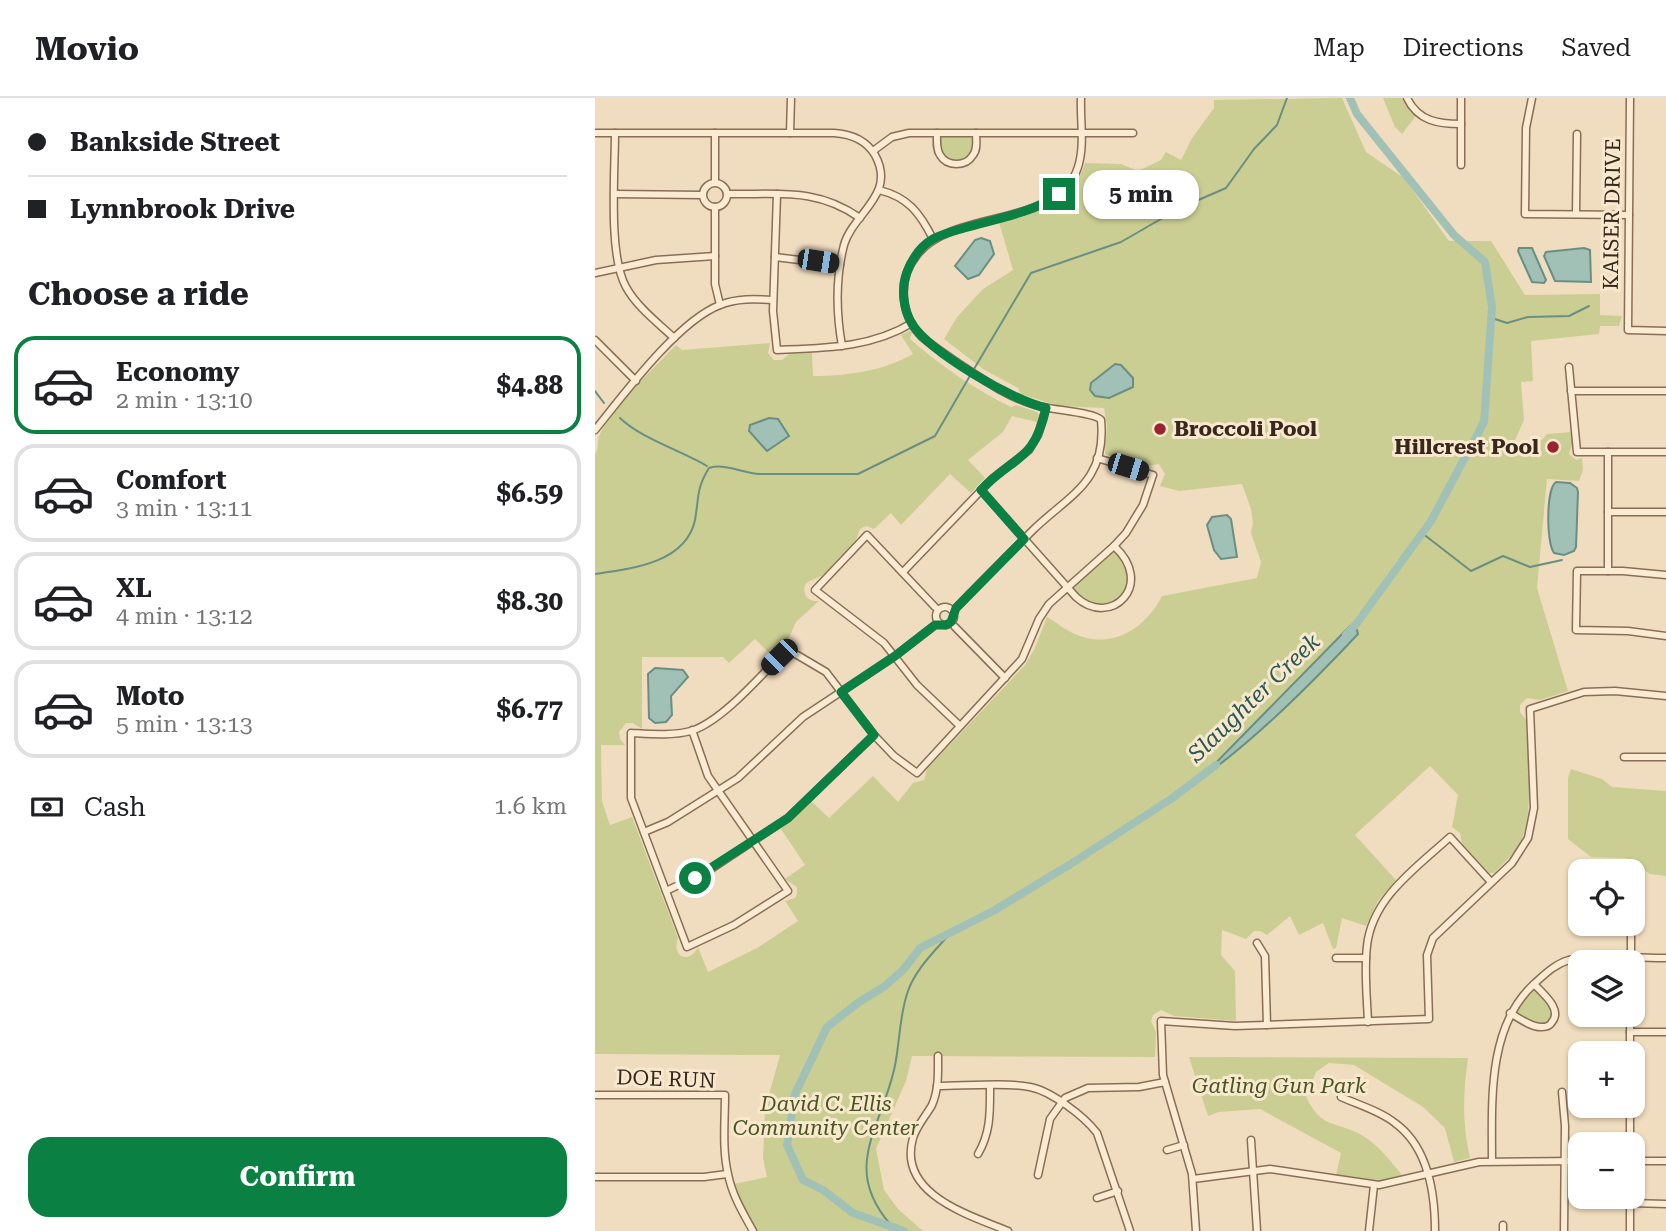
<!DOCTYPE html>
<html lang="en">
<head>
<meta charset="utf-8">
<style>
  :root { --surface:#fff; --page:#f6f6f6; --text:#202124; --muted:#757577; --line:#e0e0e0; --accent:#0b8043 }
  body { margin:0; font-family:"Roboto Serif",serif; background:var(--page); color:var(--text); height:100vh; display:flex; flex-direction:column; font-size:26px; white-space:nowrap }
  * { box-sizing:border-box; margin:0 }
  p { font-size:23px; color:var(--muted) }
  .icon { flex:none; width:38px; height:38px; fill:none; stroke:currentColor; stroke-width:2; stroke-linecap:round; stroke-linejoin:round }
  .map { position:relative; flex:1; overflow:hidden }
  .details { display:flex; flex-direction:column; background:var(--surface); width:595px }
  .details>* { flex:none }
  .hud { display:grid; align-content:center; height:154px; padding:0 28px; background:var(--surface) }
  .fabs { position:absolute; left:973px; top:761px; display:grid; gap:14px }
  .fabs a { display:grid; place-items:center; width:77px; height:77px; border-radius:14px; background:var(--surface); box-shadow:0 2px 5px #0004; font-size:35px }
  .end { position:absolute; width:32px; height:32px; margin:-16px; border:9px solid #0b8043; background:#fff; box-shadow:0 0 0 4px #fff }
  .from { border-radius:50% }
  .bubble { position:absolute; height:49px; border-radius:21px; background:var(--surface); box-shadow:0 2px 5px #0004; font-size:23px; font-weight:700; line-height:49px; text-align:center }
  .car { position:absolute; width:21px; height:42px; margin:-21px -10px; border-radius:9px; box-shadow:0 0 5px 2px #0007; background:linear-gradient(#222 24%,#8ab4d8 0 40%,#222 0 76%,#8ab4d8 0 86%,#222 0) }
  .hud b { display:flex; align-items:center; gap:24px; height:66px; font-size:26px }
  .hud b+b { border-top:2px solid var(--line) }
  .hud i { width:18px; height:18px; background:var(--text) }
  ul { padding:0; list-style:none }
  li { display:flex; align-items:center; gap:21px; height:98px; margin:0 14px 10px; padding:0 14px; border:4px solid var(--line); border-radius:21px }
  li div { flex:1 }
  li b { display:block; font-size:26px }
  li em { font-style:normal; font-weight:700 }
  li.current { border-color:var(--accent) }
  li>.icon { width:63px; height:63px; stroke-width:1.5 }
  h2 { padding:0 28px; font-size:32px; line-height:84px }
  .pay { display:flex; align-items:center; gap:18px; height:77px; padding:0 28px; font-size:26px }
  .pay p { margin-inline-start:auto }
  .primary-button { display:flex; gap:14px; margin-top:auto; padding:14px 28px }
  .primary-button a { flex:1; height:80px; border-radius:21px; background:var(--accent); color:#fff; font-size:28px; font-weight:700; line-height:80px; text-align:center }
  header { display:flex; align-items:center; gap:42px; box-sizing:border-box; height:98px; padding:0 35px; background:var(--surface); border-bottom:2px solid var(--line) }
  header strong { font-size:33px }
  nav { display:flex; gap:38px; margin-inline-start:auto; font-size:24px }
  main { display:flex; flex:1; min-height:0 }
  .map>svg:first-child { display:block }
</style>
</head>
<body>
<header>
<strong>Movio</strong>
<nav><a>Map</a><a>Directions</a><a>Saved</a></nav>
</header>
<main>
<section class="details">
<div class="hud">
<b><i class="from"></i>Bankside Street</b>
<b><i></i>Lynnbrook Drive</b>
</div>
<h2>Choose a ride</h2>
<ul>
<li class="current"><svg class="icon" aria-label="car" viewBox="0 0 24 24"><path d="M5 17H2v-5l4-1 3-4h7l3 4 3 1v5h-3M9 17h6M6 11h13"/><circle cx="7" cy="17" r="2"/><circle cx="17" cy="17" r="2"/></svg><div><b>Economy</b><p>2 min · 13:10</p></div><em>$4.88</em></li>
<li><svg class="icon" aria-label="car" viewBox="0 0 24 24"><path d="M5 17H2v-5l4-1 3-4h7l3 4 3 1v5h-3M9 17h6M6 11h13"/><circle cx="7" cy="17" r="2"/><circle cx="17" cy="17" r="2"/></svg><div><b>Comfort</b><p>3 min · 13:11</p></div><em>$6.59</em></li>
<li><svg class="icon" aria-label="car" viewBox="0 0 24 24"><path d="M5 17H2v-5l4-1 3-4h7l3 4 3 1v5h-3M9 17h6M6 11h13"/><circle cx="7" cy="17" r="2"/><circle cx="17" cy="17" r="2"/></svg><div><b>XL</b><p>4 min · 13:12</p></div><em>$8.30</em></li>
<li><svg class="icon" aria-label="car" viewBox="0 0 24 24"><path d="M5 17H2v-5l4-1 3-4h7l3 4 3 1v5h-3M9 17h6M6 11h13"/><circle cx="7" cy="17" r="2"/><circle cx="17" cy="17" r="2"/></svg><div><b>Moto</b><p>5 min · 13:13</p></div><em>$6.77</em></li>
</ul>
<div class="pay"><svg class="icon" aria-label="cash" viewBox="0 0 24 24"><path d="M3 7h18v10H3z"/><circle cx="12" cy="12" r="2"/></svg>Cash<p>1.6 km</p></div>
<div class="primary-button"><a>Confirm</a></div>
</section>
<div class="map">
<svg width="1071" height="1133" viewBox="0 0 1071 1133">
  <rect width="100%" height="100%" fill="#f0ddbf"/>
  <!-- green -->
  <g fill="#cbce92">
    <path d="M747,0l24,54 38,26 45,63h42l34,54 75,-1v21l22,1 -3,10h-19l-1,8 -68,7 2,40 -12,1 3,38 -13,29 11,5 6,-13 14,-1 5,-6 25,-2 1,11 -4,11 7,6 6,-2 1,12 -4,11 -32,-2 -10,109 31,103 -28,9 -13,-2 -7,7v7l6,8c1,33 9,91 -5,120 -6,13 -17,23 -27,33h-5l-27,-30 -2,-10 -8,-6 6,-32 -28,-29 -75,69 41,45 -18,21 -12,25 -24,-8 -6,30 -3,1 -10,-26 -24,12 -9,-19 -23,19 -7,-4h-6l-8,8 -24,-9 -1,25 14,16 1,50 -62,-5 -13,-6 -8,5 -2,6 5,11 -1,25 -243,-1 -6,25 -30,68 8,41 14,19 25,22h-171l-18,-47 33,-7 -4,-19 2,-49 15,-54 -185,-1v-600c5,-8 1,-13 5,-20 11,-26 55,-67 76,-89l6,5 88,-7 -2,10 6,7h8l7,-6 23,-1 1,23c33,0 71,-5 100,-22l-12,-19 8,-4 3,1 -2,7c30,26 65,51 101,68l5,-2 21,7 2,3 -2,7 -25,-6 -9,16 -35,28 17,18 -14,15 -21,-19 -49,51 -10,-12 -17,16 -8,-3 -6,3 -4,11 -33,35 -17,8c-5,11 2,19 13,18l-23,21 -7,16 -10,4 -3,11 -3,4 -18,-18 -26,24 -6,-6h-81v72l-9,-6h-7l-7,9 1,7 5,6h-24l1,56 8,24 22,-8 46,121c-7,19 11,27 20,9l10,25 49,-24 41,-27 -13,-20 10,-3 2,-4v-7l-12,-8 20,-14 -24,-36 30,-28 18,17 44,-42 25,26 15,-19 11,-3 3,-11 98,-104 9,-15 13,-33c9,5 18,13 28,17 37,16 70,-5 87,-38l95,-18 4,-16 -10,-29 2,-10 -2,-14 -9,-25 -63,7 -19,-5 5,-12 -6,-10 -17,3 -37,-13 2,-28 -3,-18 -45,-2 -38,-12 -3,-6 -35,-19 -39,-30 13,-22 26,-28 30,-19 -14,-48c37,-11 73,-17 86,-59l36,1 17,7 23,-11 5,-8 15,8 11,-22 22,-30v-8z"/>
    <path d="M788,0h18l14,19 -13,17 -7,-7z"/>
    <path d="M346,38h29l4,4 -3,14c-14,15 -36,3 -30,-18z"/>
    <path d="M517,454h4c3,4 8,8 10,13 11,22 -13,46 -36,39 -7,-3 -12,-9 -17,-14v-4z"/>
    <path d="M976,671l31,10 10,8 54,4v85l-16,-2 -24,-16 -35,-1 -23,-18v-61z"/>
    <path d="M935,893h7l15,18 -2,12 -8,4 -24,-11 -1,-5z"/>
    <path d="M594,959l279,1c-5,38 -6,62 2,100l-16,4 -9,-34 -22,-21 -69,-42 -25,-2 -13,9 -10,25c16,31 24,23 52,36 18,9 32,27 44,42l-27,7 -39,-7 5,-22 -81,-44 -41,3 -11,4z"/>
  </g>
  <!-- water -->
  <g fill="#a2c1b6" stroke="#698f83" stroke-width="2">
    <path d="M386,140l9,3 4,13 -15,21 -11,4 -13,-13 20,-26z"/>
    <path d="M924,150h13l14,32 -2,3 -12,-1 -14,-31z"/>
    <path d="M989,150l6,2 1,32 -36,-1 -11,-25 2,-4z"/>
    <path d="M520,266l6,1 12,13v9l-24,11 -14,-2 -5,-6 1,-7z"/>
    <path d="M174,320l9,1 11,17 -22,15 -18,-20 1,-6z"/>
    <path d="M961,384l14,1 7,5 1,4 -2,55 -2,4 -10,4 -10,-2c-8,-11 -8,-64 2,-71z"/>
    <path d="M632,417l4,4 6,38 -16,2 -7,-9 -7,-25 5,-8z"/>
    <path d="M755,528l7,4 1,4c-49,52 -101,104 -159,146z"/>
    <path d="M60,570l28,2 5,7 -17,19 1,19 -6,7 -11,1 -6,-5 -1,-44z"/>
  </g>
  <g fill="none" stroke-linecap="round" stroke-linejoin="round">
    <!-- stream -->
    <g stroke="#698f83" stroke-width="2">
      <path d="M897,220l15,5 21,-6 41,-1 20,-10"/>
      <path d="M379,271l57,-96 90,-31 59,-34 46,-20 28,-39 23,-24 10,-27"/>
      <path d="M0,293l9,12"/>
      <path d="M25,320c22,21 60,32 87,48"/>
      <path d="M827,435l49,38 32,-15 27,11 32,-7"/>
      <path d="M0,476c36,-5 91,-11 100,-54 4,-22 1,-31 14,-52 16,-5 33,5 51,6h98l77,-38 36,-62"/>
      <path d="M295,1126c-48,-56 -10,-94 4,-154 6,-25 5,-55 14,-79 8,-23 28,-41 44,-60"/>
    </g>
    <!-- river -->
    <g stroke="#a2c1b6" stroke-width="8">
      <path d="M751,537l11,-12 74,-102 53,-99 8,-115 -7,-45 -31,-27 -97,-121 -7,-16"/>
      <path d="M309,1133l-51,-18 -30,-23 -20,-10 -16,-35 8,-51 32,-67 32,-25 26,-16 19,-17 16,-21 75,-38 74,-45 102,-66 45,-34"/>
    </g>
    <!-- minor casing -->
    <g stroke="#896e56" stroke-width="9">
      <g id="minor">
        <path d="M812,0c11,23 31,26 54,26"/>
        <path d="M866,0v67"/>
        <path d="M937,0l-6,30 -1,86 104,1"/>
        <path d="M1035,0l-2,232 38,1"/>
        <path d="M0,35h239c17,1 32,7 41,22 22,40 -22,58 -31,90 -9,35 -8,67 -2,101"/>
        <path d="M20,35c0,39 -7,122 11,154 11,20 32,36 48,51"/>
        <path d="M195,35l1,-35"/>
        <path d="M342,35c0,8 -1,16 3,22 7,12 26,12 33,0 5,-6 3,-15 3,-22"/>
        <path d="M278,53l19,-14 17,-4h224"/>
        <path d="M120,84v-49"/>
        <circle cx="120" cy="97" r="12"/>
        <path d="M284,92c29,7 41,23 54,49"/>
        <path d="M20,96l87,1"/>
        <path d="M132,96c51,1 89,-7 133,24"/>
        <path d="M182,96l-4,117 4,39c47,-2 94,-2 135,-27"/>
        <path d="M120,109v77l5,21"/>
        <path d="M981,116l1,-80"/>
        <path d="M180,159l65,8"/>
        <path d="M0,175l61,-13 59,-4"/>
        <path d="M0,242l41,41"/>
        <path d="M974,269l8,85h89"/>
        <path d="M976,293h95"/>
        <path d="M0,332c29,-36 83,-109 125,-125 17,-7 35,-6 53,-5"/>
        <path d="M386,392l95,107c35,32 80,-13 38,-51"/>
        <path d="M1013,414h58"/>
        <path d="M1013,473v-119"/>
        <path d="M308,474l89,-93 37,-29 9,-15 8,-27"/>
        <path d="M1071,477l-43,-4h-46l-1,59 52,1 38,5"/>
        <path d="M340,509l-68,-72 -52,55 69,53 33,42 43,41"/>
        <circle cx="350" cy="518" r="9"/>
        <path d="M361,510c25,-26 51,-52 77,-78 36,-35 74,-48 68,-110 -6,-8 -52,-10 -66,-15 -27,-8 -50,-24 -74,-40 -13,-9 -27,-18 -39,-28 -22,-22 -25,-58 -5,-82 36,-47 142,-26 161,-88 7,-22 2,-47 3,-69"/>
        <path d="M360,529l50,51"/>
        <path d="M97,632l16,46 80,115 -54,34 -47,22 -56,-149v-65c19,1 41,3 60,-2 32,-10 72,-58 96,-82l39,23 48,63 20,21 23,17 105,-114 17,-40 10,-15 65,-58 12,-13 17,-28 10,-30 -56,-17"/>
        <path d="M1029,659h42"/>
        <path d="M49,734l24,-10 70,-44 65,-61 92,-61 40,-31"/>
        <path d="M1038,787l5,-8"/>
        <path d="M71,793l42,-20 80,-53 86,-83"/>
        <path d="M662,845l8,13 2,69"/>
        <path d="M741,860h30"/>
        <path d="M1036,863v-37"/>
        <path d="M915,915c9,5 22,15 32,14 4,0 8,-1 10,-5 11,-13 -10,-29 -18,-38"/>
        <path d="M773,924c-1,-25 -4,-51 -1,-76 5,-48 49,-78 83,-109l41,45"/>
        <path d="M1035,934h36"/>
        <path d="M1035,956v-39"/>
        <path d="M343,958c0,16 1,33 -6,49 -6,11 -15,20 -19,33 -16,56 56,77 95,93"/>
        <path d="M342,988c27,0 69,-4 93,1 21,4 54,29 67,46l33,98"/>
        <path d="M967,994l3,34 -1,105"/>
        <path d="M0,997h130c0,26 -3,54 3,79 4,21 15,39 25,57"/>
        <path d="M746,999c18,8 39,14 54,26 33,24 40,70 40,108"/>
        <path d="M656,1042l6,91"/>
        <path d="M1035,1046v-38"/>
        <path d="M572,1052l17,-5"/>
        <path d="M383,1056c13,-22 12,-43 12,-68"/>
        <path d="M897,1063c0,-59 -5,-134 42,-177 11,-10 21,-20 35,-24 26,-6 70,-2 97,-2"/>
        <path d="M1038,1063h33"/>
        <path d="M443,1077l12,-56 15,-21 23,-10 51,-1 26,-5"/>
        <path d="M0,1079h109l23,-3"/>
        <path d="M598,1081l77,-10 109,16 100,-23 101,-1"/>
        <path d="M502,1100l21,-7"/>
        <path d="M1035,1105l36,1"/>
        <path d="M908,1127v6"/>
        <path d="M601,1133l-4,-57 -29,-99 -2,-54 74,5 194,-7 -2,-64 6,-17 79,-75 16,-25 6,-30 -4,-99 54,-17 31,-1 51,5"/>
        <path d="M774,1133l5,-46"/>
        <path d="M1035,1133v-34"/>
      </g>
    </g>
    <!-- minor -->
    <use href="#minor" stroke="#faebd2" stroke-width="6"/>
  </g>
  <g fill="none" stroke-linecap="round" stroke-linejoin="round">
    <!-- route -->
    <path stroke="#0b8043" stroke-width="9" d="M100,780l93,-60 86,-83 -33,-43 54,-36 40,-31h11l5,-3 5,-14 68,-69 -43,-49c33,-35 53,-27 65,-82 -34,-8 -115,-55 -134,-84 -9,-15 -11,-36 -5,-52 5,-13 14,-26 26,-33 9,-5 21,-8 31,-11 31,-9 69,-15 95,-34"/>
  </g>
  <!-- markers -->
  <g fill="#9a242d" stroke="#f7e8ce" stroke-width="2.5">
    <circle cx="565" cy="331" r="7"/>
    <circle cx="958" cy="349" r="7"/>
  </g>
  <g text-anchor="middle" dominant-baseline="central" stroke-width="6" stroke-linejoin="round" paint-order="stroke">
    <!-- street labels -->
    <g font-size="21" fill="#37271c" stroke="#f7e8ce">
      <text transform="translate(1017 116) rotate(-89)">KAISER DRIVE</text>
      <text transform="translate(71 981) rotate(2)">DOE RUN</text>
    </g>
    <!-- poi labels -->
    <g font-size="21" font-weight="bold" fill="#37271c" stroke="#f7e8ce" text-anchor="start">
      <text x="579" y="331">Broccoli Pool</text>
      <text x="944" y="349" text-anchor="end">Hillcrest Pool</text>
    </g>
    <!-- park labels -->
    <g font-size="21" font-style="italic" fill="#4b5521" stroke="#f7e8ce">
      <text x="684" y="988">Gatling Gun Park</text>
      <text x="231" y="1006">David C. Ellis<tspan x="231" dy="24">Community Center</tspan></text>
    </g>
    <!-- water labels -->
    <g font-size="23" font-style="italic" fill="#2a5852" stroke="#f7e8ce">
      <text transform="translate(659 600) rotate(-44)">Slaughter Creek</text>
    </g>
  </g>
</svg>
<div class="fabs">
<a><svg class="icon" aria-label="locate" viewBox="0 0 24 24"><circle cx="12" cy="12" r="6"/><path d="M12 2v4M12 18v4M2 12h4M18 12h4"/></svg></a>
<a><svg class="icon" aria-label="layers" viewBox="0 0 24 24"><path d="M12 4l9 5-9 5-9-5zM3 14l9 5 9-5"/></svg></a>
<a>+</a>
<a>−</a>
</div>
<i class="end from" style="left:100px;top:780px"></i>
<i class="end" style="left:464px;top:96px"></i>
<div class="bubble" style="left:488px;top:72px;width:116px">5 min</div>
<i class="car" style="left:223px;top:163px;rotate:99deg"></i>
<i class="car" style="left:533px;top:369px;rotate:107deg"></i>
<i class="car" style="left:184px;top:559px;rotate:225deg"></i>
</div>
</main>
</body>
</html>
